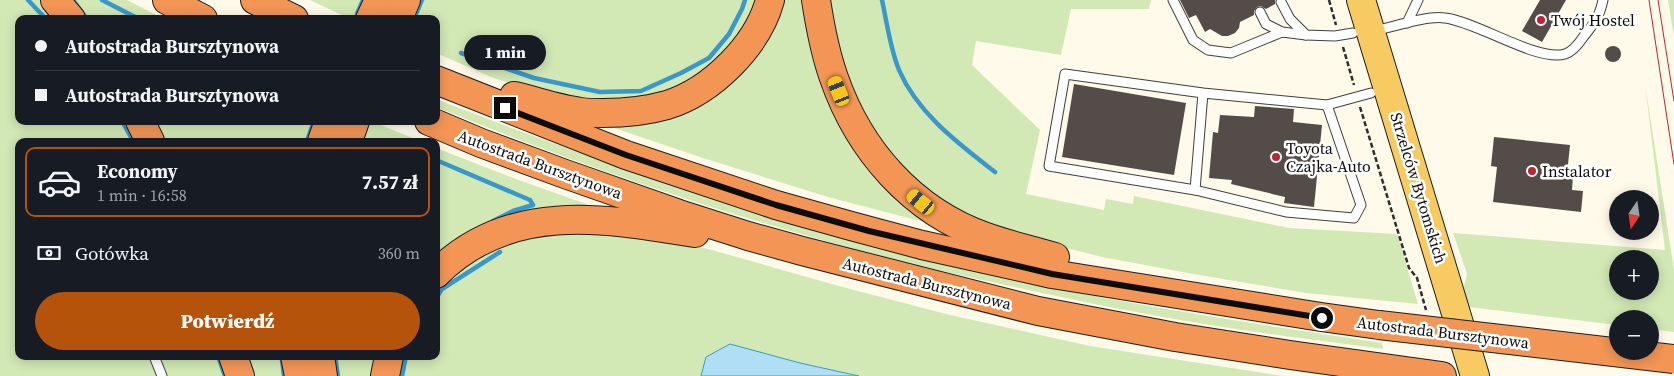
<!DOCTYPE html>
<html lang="pl">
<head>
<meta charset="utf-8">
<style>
  :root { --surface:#171b24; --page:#20242c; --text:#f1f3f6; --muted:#9ea1a6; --line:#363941; --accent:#b45309 }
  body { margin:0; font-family:"Source Serif 4",serif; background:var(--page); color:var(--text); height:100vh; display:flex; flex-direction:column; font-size:19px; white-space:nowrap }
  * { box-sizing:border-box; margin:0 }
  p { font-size:16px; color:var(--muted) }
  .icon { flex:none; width:28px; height:28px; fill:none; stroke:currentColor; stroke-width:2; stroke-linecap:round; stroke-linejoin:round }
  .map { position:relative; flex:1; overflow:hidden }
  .panel { position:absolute; left:15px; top:138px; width:425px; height:222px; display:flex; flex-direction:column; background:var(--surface); border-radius:10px; box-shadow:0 2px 12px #0003 }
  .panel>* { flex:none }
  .banner { position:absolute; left:15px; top:15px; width:425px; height:110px; border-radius:10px; box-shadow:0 2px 12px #0003; display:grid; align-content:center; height:110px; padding:0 20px; background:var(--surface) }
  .needle { width:32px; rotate:193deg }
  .tools { position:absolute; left:1609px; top:190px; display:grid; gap:10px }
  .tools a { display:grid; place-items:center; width:50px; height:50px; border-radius:50%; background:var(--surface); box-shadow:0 2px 12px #0003; font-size:25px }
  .end { position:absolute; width:22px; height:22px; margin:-11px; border:6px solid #0c0c0c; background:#fff; box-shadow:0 0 0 2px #fff }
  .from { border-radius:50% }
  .bubble { position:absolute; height:35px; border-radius:18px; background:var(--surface); box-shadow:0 2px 12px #0003; font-size:16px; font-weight:800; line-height:35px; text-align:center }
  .car { position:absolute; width:15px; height:30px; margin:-15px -8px; border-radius:6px; box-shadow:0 0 4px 1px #0007; background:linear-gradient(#f5c518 24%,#345 0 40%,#f5c518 0 76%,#345 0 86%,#f5c518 0) }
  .banner b { display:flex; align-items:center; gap:18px; height:48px; font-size:19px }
  .banner b+b { border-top:1px solid var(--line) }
  .banner i { width:12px; height:12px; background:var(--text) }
  ul { padding:9px 0 0; list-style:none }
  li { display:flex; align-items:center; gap:15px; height:70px; margin:0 10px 8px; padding:0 10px; border:2px solid transparent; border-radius:10px }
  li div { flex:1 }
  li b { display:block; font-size:19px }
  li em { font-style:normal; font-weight:800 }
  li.on { border-color:var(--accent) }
  li>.icon { width:45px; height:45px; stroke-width:1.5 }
  .pay { display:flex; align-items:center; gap:12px; height:55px; padding:0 20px; font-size:19px }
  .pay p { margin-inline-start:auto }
  .action { display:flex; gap:10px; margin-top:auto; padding:10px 20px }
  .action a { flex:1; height:58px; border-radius:30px; background:var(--accent); color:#fff; font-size:20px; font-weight:800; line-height:58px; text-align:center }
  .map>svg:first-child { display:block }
</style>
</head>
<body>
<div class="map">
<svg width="1674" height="376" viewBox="0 0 1674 376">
  <rect width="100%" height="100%" fill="#fffaea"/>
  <!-- green -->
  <g fill="#d2e8b5" fill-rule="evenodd">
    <path d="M0,0h43l17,19h-41v102h111l10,20h-121v215h205l7,20h-231z"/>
    <path d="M66,0h61l37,19h-82z"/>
    <path d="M310,0h58l-8,19h-10z"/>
    <path d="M416,0h343l-28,51 -54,39 -36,12 -92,-5 -58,-20 -55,-24v-34h-29z"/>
    <path d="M778,0h30l9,49 122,177 -111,-29 -122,-38 -101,-34 92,-25z"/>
    <path d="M826,0h325l-2,9h-78l-10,46 -85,-14 -4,24 68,65 -14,64 78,16 2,-11 27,5 1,-8 155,32 108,6 21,70 -112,-11 -118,-20 -86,-16 -103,-26 -50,-23 -43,-33 -23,-26 -38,-67z"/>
    <path d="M1668,0h6v37z"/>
    <path d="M1645,84l29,186v62l-24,-3v-10h-32l-1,6 -148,-18 -6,-17 4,-16 -14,-41 212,17zM1618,259h32v32h-32z"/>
    <path d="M436,99c190,74 383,139 582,182 121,25 242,44 364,62l1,6c-55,-8 -111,-14 -166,-23 -65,-10 -129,-23 -193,-37 -201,-41 -398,-105 -588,-182z"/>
    <path d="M148,121h172l-8,20h-155z"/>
    <path d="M364,121h7l49,20h-63z"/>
    <path d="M436,148l80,31 90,32 -170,52z"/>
    <path d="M545,231l114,6 53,13 123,35 111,29 144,32 193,30h-424l-59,-13 -94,-6 -5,19h-306l4,-20h37v-67l14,-15 27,-20z"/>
    <path d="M240,356h48l3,20h-44z"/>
    <path d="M329,356h53l-3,20h-46z"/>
  </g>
  <!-- water -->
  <path fill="#b0dff5" stroke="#3898cb" d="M730,344l70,19 59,13h-158l5,-19z"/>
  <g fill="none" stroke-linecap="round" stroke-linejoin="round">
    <!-- stream -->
    <g stroke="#3898cb" stroke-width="4.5">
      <path d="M28,0l18,19"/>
      <path d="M73,0l14,19"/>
      <path d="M102,0l37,19"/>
      <path d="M882,0c5,23 8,48 17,70 19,44 60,74 96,102"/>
      <path d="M357,14l6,-14"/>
      <path d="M414,19l8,-19"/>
      <path d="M461,53l73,25 66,14 41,-1 40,-18 28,-15 20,-24 13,-25 3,-9"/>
      <path d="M122,121l11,20"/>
      <path d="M307,141l7,-20"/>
      <path d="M436,160l94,40 3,5 -20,6 -20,10"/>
      <path d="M436,298l6,-9 58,-37"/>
      <path d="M218,356l7,20"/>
      <path d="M335,356l3,20"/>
      <path d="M282,360l2,16"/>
      <path d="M402,376l4,-20"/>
    </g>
  </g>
  <!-- building -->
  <g fill="#544c48">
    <path d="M1180,0h95v4l-9,5 -5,-3 -4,1 -3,4v4l-14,7 -1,6 -4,5 -7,3h-6l-12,-7 -5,3 -9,-17 -7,3z"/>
    <path d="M1540,0h26l-24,42 -20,-11z"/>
    <circle cx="1613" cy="54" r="8"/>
    <path d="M1074,84l112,19 -12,72 -112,-18z"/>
    <path d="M1255,106l39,3 -1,13 29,3 -8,82 -30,-4 1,-6 -54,-13 1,-4 -23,-2 4,-46 5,1 2,-18 34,2z"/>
    <path d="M1494,137l76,8 -3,29 6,1 -1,15 11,1 -2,21 -88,-10 4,-35 -6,-1z"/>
  </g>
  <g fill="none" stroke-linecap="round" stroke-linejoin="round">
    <!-- lane casing -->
    <g stroke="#3f3f3f" stroke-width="11">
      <g id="lane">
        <path d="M1173,0l20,40 15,10 23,3 51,-21"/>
        <path d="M1281,2l9,17 16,16 29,1 18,-3"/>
        <path d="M1260,12l6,12 16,8 24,3"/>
        <path d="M1407,23l11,-23"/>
        <path d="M1374,31c19,-4 54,-16 71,-13 33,4 92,44 120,36 7,-2 15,-12 19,-18 11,-14 15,-18 19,-36"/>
        <path d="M1203,93l-138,-19 -16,92 146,24 8,-97 124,12"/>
        <path d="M1195,190l91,22 68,6 7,-13 -34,-100 44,-12"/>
        <path d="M154,356l8,20"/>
      </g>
    </g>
    <!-- primary casing -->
    <g stroke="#1d1d1d" stroke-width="30">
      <path id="primary" d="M1361,0l114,376"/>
    </g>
    <!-- highway casing -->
    <g stroke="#1d1d1d" stroke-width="30">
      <g id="highway">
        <path d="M55,0l16,19"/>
        <path d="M167,0l36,19"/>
        <path d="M255,0l39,19"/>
        <path d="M816,0c4,26 9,53 18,78 25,72 78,133 152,159 22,8 46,13 69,20"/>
        <path d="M370,19l9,-19"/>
        <path d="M398,19l8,-19"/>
        <path d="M436,80l190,75 150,50 75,21 71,19 130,29 269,43 58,8"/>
        <path d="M514,96c22,5 44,13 67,16 7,1 15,1 22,1 22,0 43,-2 64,-8 45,-14 91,-60 103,-105"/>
        <path d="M140,121l10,20"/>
        <path d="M429,121l52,22 84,31 114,40 69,22 54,15 236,60 137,26 115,18 152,21"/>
        <path d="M322,141l7,-20"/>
        <path d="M348,141l7,-20"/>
        <path d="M436,274c72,-73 168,-56 259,-41"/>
        <path d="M233,356l7,20"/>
        <path d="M295,356l4,20"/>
        <path d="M320,356l3,20"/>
        <path d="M385,376l4,-20"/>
      </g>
    </g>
    <!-- path -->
    <g stroke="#2e2e2e" stroke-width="2.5" stroke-dasharray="5 2.5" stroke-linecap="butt">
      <path d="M1329,0l7,25"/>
      <path d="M1343,47l11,38"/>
      <path d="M1360,107l49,161 8,10 9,32"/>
    </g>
    <!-- lane -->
    <use href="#lane" stroke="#fff" stroke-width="9"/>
    <!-- primary -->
    <use href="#primary" stroke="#f7cb62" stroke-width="28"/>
    <!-- highway -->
    <use href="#highway" stroke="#f29555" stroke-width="28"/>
    <!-- tram -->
    <g stroke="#b92634" stroke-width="1">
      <path d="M1649,0l25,164"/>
      <path d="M1658,0l16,101"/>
    </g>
    <!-- highway-bridge casing -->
    <g stroke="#1d1d1d" stroke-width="30" stroke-linecap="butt">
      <path id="highway-bridge" d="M1379,325l295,34"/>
    </g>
    <!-- highway-bridge -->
    <use href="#highway-bridge" stroke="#f29555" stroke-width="28"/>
  </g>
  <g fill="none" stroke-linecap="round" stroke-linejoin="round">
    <!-- route -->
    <path stroke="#0c0c0c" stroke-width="6" d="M505,108l121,47 150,50 93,26 183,43 270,44"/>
  </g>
  <!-- markers -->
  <g fill="#b92634" stroke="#fff" stroke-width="2">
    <circle cx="1541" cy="20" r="5"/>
    <circle cx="1276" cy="157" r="5"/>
    <circle cx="1532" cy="171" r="5"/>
  </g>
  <g text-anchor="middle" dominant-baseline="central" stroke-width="5" stroke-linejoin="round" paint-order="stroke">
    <!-- poi labels -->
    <g font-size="16" fill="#0c0c0c" stroke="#fff" text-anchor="start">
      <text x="1551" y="20">Twój Hostel</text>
      <text x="1286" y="148">Toyota<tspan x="1286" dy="18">Czajka-Auto</tspan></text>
      <text x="1542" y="171">Instalator</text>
    </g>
    <!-- street labels -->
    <g font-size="16" fill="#0c0c0c" stroke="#fff">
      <text transform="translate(540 164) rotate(20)">Autostrada Bursztynowa</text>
      <text transform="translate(1419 188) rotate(73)">Strzelców Bytomskich</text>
      <text transform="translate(927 283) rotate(14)">Autostrada Bursztynowa</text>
      <text transform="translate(1443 332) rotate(7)">Autostrada Bursztynowa</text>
    </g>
  </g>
</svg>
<div class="tools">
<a><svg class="needle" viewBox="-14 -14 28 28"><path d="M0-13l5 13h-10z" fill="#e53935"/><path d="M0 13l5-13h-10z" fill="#9ea1a6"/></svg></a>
<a>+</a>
<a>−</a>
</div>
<i class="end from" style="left:1322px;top:318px"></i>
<i class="end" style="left:505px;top:108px"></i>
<div class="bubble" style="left:464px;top:35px;width:82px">1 min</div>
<i class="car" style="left:839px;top:91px;rotate:338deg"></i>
<i class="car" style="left:921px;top:202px;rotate:309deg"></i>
<div class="banner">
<b><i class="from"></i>Autostrada Bursztynowa</b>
<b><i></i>Autostrada Bursztynowa</b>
</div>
<section class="panel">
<ul>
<li class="on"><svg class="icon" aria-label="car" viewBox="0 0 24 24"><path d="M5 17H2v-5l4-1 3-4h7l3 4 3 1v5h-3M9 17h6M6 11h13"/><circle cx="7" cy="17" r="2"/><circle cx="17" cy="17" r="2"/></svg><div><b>Economy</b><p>1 min · 16:58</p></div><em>7.57 zł</em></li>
</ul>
<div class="pay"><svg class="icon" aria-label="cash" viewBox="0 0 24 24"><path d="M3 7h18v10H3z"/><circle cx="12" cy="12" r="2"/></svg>Gotówka<p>360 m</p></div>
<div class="action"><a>Potwierdź</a></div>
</section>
</div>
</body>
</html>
